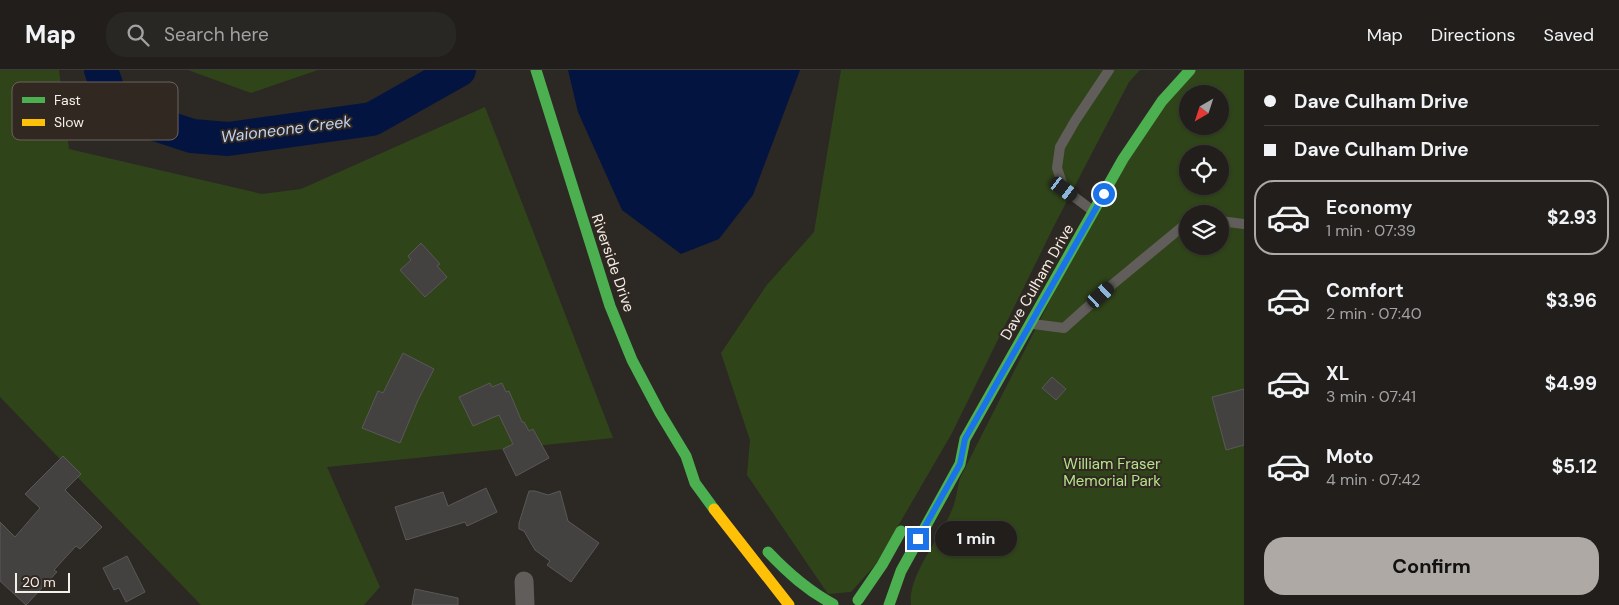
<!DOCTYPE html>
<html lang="en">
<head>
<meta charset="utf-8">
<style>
  :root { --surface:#211e1b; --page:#292724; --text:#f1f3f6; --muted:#a2a2a3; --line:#3e3c3a; --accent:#aea9a4 }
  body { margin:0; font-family:"DM Sans",sans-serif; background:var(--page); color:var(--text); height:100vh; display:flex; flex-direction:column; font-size:19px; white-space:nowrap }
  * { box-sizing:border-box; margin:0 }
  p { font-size:16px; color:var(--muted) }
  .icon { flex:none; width:28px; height:28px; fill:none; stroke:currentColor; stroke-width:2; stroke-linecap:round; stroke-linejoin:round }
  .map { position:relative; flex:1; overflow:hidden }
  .details { display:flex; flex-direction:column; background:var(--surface); width:375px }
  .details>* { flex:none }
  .top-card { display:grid; align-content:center; height:110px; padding:0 20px; background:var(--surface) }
  .needle { width:32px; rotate:219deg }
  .fabs { position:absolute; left:1179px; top:15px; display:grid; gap:10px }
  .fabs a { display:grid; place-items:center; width:50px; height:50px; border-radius:50%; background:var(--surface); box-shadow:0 1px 4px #0004,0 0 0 1px var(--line); font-size:25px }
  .scale { position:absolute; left:15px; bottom:12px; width:55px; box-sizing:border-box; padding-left:5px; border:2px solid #f4eee9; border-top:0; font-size:14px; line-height:18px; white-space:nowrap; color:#f4eee9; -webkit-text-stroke:4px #302821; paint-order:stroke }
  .end { position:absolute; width:22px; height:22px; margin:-11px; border:6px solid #1a73e8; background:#fff; box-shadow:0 0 0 2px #fff }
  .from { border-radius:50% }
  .bubble { position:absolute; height:35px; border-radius:18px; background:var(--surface); box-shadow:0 1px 4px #0004,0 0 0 1px var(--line); font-size:16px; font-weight:700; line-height:35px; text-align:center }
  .car { position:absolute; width:15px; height:30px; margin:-15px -8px; border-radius:6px; box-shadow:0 0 4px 1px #0007; background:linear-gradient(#222 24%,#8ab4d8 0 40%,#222 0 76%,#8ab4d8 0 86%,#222 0) }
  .top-card b { display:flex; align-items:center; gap:18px; height:48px; font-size:19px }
  .top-card b+b { border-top:1px solid var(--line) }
  .top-card i { width:12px; height:12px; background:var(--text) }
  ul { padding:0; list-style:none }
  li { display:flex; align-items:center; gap:15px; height:75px; margin:0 10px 8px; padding:0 10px; border:2px solid transparent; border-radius:20px }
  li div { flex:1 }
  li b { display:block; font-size:19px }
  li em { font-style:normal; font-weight:700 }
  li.current { border-color:var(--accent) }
  li>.icon { width:45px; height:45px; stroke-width:1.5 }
  .primary-button { display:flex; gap:10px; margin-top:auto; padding:10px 20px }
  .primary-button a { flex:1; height:58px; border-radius:20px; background:var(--accent); color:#111; font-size:20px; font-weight:700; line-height:58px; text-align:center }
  header { display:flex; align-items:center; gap:30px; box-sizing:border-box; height:70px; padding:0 25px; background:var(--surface); border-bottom:1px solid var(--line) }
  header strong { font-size:24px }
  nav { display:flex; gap:28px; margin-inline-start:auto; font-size:18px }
  .search { width:350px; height:45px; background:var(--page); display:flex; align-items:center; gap:12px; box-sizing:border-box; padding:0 18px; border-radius:20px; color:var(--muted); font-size:19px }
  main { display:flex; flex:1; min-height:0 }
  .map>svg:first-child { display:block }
</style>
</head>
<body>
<header>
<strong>Map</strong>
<div class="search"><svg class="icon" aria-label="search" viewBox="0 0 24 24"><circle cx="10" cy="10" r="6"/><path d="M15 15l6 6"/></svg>Search here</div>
<nav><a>Map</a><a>Directions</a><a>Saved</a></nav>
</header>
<main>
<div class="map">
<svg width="1244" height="535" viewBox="0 0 1244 535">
  <rect width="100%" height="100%" fill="#2c2824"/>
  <!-- green -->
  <g fill="#30441a" fill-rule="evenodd">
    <path d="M0,0h59l10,79 193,45 39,-5 184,-82 128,331 -286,29 53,120 -16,18h-163l-201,-208z"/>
    <path d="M188,0h130l-67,23z"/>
    <path d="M841,0h299l-11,12 -73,140 -104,211 -76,131 -25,28 -23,2 -81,-119 3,-35 -29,-87 45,-67 48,-54z"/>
    <path d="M1182,0h62v535h-333c-4,-28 29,-67 40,-93 5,-10 6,-23 9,-34l155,-306zM1188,24h32v32h-32zM1188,84h32v32h-32zM1188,144h32v32h-32z"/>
  </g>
  <!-- water -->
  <path fill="#041441" d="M568,0h232l-47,125 -34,44 -38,15 -59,-44 -44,-98z"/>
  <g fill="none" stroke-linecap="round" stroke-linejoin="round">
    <!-- river -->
    <path stroke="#041441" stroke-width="34" d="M101,0l11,32 16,13 64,21 36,3 144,-20 87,-49"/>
  </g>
  <!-- building -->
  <g fill="#444141" stroke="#5a5858">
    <path d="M421,173l19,21 -3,2 10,11 -22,20 -25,-27 11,-10 -3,-4z"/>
    <path d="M403,283l31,16 -16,31 -18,43 -38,-15 16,-37 5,2z"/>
    <path d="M1052,307l14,12 -10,11 -14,-12z"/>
    <path d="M490,313l2,4 10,-4 4,9 3,-1 13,31h2l5,9 4,-2 16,29 -33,18 -13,-27 10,-5 -14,-29 -26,11 -14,-29z"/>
    <path d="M1244,319v56l-18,5 -14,-53z"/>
    <path d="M63,386l18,18 -16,16 37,37 -22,22 -4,-3 -22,24 3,2 -31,33 -26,-24v-59l15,15 25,-29 -15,-14z"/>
    <path d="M486,418l11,24 -30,14 -2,-4 -59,18 -11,-33 48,-15 5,14z"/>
    <path d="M529,421h6l13,4 12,-4 8,30 31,22 -28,39 -24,-17 3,-4 -15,-11 -11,-19 -5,-2v-6z"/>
    <path d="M127,486l18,36 -19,10 -7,-14 -5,2 -11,-22z"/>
    <path d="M415,519l43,9v7h-46z"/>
  </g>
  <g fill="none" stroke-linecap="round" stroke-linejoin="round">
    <!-- lane -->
    <g stroke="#605d5a" stroke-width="10">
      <path d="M1093,141l-29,-22 -7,-21 3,-21 15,-26 34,-51"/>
      <path d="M1220,151l24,3"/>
      <path d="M1033,254l31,4 49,-44 75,-62"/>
    </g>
    <!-- street -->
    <path stroke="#605d5a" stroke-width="19" d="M524,511l1,24"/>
    <!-- fast -->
    <g stroke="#4caf50" stroke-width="11">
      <path d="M536,0l74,236 22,54 28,53 26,43 9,27 19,26"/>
      <path d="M768,482c20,21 39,38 65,52"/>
      <path d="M858,530l24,-35 19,-34"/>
      <path d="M889,535l12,-34 59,-107 5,-25 158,-280 39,-58 28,-31"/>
    </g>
    <!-- slow -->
    <path stroke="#ffc107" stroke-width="11" d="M714,439l75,96"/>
  </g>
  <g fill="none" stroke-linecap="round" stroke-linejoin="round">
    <!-- route -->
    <path stroke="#1a73e8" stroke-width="6" d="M918,469l42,-75 5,-25 139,-245"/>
  </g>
  <g text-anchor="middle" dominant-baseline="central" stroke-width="4" stroke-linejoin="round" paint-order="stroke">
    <!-- street labels -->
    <g font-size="15" fill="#f4eee9" stroke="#302821">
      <text transform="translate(613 193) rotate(71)">Riverside Drive</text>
      <text transform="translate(1037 212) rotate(-60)">Dave Culham Drive</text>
    </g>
    <!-- park labels -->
    <g font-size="15" fill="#b4e489" stroke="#302821">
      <text x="1112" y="394">William Fraser<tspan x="1112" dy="17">Memorial Park</tspan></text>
    </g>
    <!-- water labels -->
    <g font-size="16" font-style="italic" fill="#c1d5f7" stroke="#302821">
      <text transform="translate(286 59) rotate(-7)">Waioneone Creek</text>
    </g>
  </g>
  <!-- legend -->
  <rect x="12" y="12" width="166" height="58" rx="8" fill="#302821" stroke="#6b635d" stroke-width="1"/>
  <rect x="22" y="27" width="23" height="6" fill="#4caf50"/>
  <rect x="22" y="49" width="23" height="7" fill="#ffc107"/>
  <g font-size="14" fill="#f4eee9">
    <text x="54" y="35">Fast</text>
    <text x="54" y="57">Slow</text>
  </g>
</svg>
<div class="fabs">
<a><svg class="needle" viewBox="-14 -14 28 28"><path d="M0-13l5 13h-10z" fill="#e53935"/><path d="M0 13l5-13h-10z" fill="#a2a2a3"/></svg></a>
<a><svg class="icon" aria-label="locate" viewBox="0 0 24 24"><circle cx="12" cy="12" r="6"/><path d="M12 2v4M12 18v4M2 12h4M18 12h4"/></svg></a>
<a><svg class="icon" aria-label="layers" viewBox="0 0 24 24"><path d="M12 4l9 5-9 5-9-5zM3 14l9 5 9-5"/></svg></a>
</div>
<div class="scale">20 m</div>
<i class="end from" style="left:1104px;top:124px"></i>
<i class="end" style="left:918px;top:469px"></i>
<div class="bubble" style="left:935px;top:451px;width:82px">1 min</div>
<i class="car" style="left:1064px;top:119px;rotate:127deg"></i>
<i class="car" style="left:1101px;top:225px;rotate:48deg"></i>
</div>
<section class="details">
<div class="top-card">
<b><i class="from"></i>Dave Culham Drive</b>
<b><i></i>Dave Culham Drive</b>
</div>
<ul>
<li class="current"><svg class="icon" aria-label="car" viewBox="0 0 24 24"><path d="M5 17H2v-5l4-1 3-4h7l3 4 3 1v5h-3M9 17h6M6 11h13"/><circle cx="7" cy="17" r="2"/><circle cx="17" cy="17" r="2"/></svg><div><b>Economy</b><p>1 min · 07:39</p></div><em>$2.93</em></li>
<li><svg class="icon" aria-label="car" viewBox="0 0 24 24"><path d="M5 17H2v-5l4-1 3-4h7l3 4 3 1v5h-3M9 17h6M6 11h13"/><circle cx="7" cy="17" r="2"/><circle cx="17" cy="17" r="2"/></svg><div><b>Comfort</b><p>2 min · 07:40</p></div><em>$3.96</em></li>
<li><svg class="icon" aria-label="car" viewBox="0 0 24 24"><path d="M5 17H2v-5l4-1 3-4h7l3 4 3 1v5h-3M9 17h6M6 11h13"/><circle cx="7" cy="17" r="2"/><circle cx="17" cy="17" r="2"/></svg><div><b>XL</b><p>3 min · 07:41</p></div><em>$4.99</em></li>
<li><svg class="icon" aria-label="car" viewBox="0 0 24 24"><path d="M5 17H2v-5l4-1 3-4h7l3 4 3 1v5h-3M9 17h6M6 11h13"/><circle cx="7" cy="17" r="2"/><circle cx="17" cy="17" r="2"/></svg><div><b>Moto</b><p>4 min · 07:42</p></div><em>$5.12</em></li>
</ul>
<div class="primary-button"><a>Confirm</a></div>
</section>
</main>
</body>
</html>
